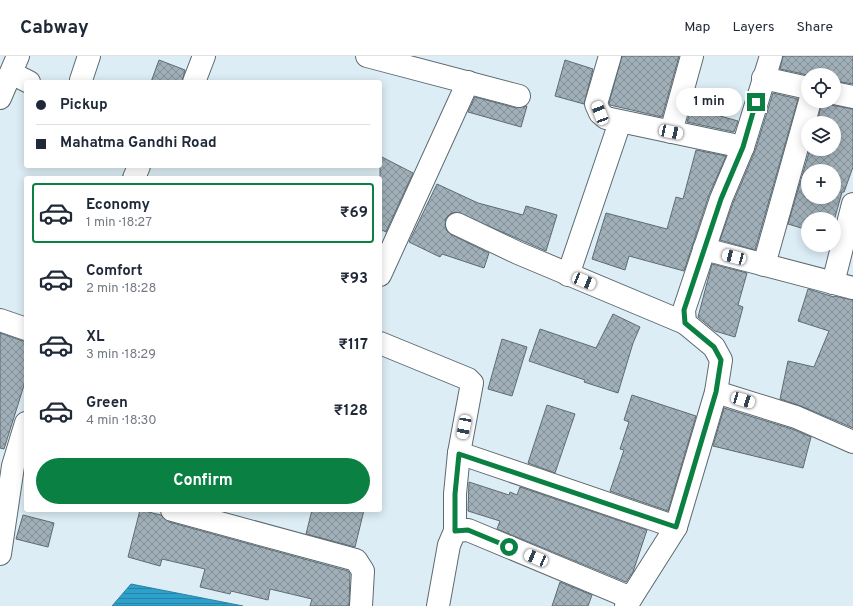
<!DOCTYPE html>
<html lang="en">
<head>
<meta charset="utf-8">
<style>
  :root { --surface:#fff; --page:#f2f2f3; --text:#1f2937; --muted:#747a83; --line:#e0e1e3; --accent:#0b8043 }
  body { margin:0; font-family:Overpass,sans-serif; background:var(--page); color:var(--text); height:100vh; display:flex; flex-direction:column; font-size:15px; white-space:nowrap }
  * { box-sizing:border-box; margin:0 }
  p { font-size:13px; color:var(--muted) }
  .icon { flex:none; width:22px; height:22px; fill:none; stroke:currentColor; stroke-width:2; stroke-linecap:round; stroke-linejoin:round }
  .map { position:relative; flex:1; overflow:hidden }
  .side { position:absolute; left:24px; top:120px; width:358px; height:336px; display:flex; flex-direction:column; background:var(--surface); border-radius:4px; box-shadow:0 2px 10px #0003 }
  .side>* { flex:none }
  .hud { position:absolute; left:24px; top:24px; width:358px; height:88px; border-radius:4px; box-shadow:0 2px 10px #0003; display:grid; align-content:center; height:88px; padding:0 12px; background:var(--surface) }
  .controls { position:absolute; left:801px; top:12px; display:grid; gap:8px }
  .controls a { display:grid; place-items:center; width:40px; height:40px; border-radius:50%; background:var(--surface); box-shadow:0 2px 10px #0003; font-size:20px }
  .end { position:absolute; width:18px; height:18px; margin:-9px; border:5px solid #0b8043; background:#fff; box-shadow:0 0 0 2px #fff }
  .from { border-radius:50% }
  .bubble { position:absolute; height:28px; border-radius:14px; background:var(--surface); box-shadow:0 2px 10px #0003; font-size:13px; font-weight:700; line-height:28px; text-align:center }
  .car { position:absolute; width:12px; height:24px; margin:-12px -6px; border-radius:5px; box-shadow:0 0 3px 1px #0007; background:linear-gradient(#fff 24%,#345 0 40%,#fff 0 76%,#345 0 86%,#fff 0) }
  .hud b { display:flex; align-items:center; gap:14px; height:38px; font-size:15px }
  .hud b+b { border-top:1px solid var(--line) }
  .hud i { width:10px; height:10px; background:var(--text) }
  ul { padding:7px 0 0; list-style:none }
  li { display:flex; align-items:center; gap:12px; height:60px; margin:0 8px 6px; padding:0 4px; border:2px solid transparent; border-radius:4px }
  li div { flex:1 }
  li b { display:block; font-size:15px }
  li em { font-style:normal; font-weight:700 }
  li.selected { border-color:var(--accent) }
  li>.icon { width:36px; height:36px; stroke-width:1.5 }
  .cta { display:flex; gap:8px; margin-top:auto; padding:8px 12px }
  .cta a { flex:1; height:46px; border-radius:24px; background:var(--accent); color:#fff; font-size:16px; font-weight:700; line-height:46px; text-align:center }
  header { display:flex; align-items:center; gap:24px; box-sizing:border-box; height:56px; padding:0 20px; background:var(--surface); border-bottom:1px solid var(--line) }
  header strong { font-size:19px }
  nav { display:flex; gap:22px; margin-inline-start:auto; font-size:14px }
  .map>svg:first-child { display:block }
</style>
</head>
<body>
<header>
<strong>Cabway</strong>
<nav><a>Map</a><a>Layers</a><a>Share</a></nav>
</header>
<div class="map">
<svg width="853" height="550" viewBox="0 0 853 550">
  <defs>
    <pattern id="water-rules" width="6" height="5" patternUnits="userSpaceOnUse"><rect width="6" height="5" fill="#2da0cc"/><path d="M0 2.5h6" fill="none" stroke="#2783a7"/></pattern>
    <pattern id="building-cross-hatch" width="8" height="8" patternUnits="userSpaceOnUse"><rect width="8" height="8" fill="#a1b0b8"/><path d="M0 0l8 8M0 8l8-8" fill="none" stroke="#849097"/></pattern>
  </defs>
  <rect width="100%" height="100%" fill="#ddedf5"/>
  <!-- water -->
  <path fill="url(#water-rules)" stroke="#2f81a1" d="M131,528l112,22h-131z"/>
  <!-- building -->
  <g fill="url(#building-cross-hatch)" stroke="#5e6c72" fill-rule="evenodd">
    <path d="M622,0h57l-17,61 -52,-12 -1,-2z"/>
    <path d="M783,0h70v28l-19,-3v-6h-26l-28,-6z"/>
    <path d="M159,4l26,10 -3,12h-31z"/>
    <path d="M565,4l28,9 -9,35 -29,-8z"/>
    <path d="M773,37l25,6 -43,151 -35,-10 13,-37 22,-52z"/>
    <path d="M475,41l41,11 11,-2 -6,21 -53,-15z"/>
    <path d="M822,45l9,4 22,4v58l-9,25h-2l-8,29v-2h-26v11l-20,-6 22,-75h24v-26h-17zM808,115h26v26h-26z"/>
    <path d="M691,52l47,13 -4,11 -47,-10z"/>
    <path d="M696,94l30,6 -17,39 -25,76 -55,-15 -4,14 -33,-11 14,-46 61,16 9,-32 7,2z"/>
    <path d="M380,100l33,17 -27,59 -6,-3z"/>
    <path d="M437,128l41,19 45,12 3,-9 31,9 -11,36 -90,-39 -6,2 -4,4 -1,7 2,6 5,4 37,18 -5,15 -42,-14 -2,3 -31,-15z"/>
    <path d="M712,208l35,9 -9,32 5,2 -8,30 -20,-6 -17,-14z"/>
    <path d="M808,233l26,8v-1l19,4v128l-52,-22 -21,-7 8,-38 26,6 15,-36 -31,-10z"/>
    <path d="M613,258l27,13 -7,16 -15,50 -34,-11 1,-2 -56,-19 11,-32 56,19z"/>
    <path d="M0,277l26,9v37l-22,70 -4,-1z"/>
    <path d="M502,283l25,8 -15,49 -24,-7z"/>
    <path d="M632,339l64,21 -28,95 -58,-20 14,-41 -4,-1 9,-27 -5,-2z"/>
    <path d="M547,349l28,9 -20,59 -27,-10z"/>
    <path d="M724,352l68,21 19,8 -8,31 -90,-22z"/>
    <path d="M469,426l40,13 1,-3 7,3 3,-8 127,43 -14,42 -7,10 -129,-53 3,-8 -32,-10z"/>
    <path d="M140,454l21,5 8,7 179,49 2,3 -1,32h-39l2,-7 -42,-10 -2,11 -37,-9 -1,3 -30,-7 5,-18 -43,-10 -2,7 -32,-9z"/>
    <path d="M312,454h52l-9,37 -49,-13z"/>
    <path d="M23,459l31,8 -6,24 -32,-8z"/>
    <path d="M560,526l32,13 -4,11h-36z"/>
  </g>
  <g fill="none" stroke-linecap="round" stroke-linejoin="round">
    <!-- minor casing -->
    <g stroke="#5d6a71" stroke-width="24">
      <g id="minor">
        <path d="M367,0l152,40"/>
        <path d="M610,0l-14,48 4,9 6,5 137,29"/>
        <path d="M11,17l18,9"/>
        <path d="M763,22l45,10"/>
        <path d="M81,24l8,-24"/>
        <path d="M194,26l10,-26"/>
        <path d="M834,37l19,4"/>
        <path d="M0,42l18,-42"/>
        <path d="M671,76l21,-76"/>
        <path d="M134,122l5,-12"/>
        <path d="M457,168l61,29 167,70"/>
        <path d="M704,193l149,39"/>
        <path d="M764,209l46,-164"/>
        <path d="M380,219l88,-193"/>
        <path d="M568,219l52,-153"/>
        <path d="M833,227l20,-79"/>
        <path d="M0,264l26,9"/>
        <path d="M380,287l88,36 4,4 -13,70 -4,41v37"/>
        <path d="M716,336l80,25 57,25"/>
        <path d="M459,397l217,74"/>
        <path d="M172,454l184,50 7,11 -2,35"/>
        <path d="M0,498l13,-88 13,-43"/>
        <path d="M438,550l11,-61 6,-14 13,-1 163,68"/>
        <path d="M626,550l50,-79 40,-135 5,-32 -7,-13 -29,-24 -1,-13 37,-111 22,-52 28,-91"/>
      </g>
    </g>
    <!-- minor -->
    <use href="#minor" stroke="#fff" stroke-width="22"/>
  </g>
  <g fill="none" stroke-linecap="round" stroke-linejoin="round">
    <!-- route -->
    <path stroke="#0b8043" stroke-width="5" d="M509,491l-41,-17 -13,1v-37l4,-40 217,73 40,-135 5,-32 -7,-13 -29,-24 -1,-13 37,-111 22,-52 13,-45"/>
  </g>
</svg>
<div class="controls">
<a><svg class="icon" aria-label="locate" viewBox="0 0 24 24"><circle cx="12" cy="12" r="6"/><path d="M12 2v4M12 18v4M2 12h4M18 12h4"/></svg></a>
<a><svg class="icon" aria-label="layers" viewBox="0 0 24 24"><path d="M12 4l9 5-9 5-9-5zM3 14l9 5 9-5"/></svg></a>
<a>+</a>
<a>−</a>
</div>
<i class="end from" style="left:509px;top:491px"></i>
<i class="end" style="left:756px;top:46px"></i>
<div class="bubble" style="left:676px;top:32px;width:66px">1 min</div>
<i class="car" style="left:600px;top:57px;rotate:339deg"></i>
<i class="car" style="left:671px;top:76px;rotate:102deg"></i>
<i class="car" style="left:734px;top:201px;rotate:285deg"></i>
<i class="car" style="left:584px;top:225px;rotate:112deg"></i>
<i class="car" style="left:743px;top:344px;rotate:107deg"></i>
<i class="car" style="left:464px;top:371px;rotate:191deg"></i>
<i class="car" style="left:536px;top:502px;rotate:293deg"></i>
<div class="hud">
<b><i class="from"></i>Pickup</b>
<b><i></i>Mahatma Gandhi Road</b>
</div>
<section class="side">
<ul>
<li class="selected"><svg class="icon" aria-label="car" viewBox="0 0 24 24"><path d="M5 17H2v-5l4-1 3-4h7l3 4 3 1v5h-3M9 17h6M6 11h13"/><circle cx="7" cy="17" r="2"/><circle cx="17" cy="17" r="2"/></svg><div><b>Economy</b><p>1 min · 18:27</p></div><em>₹69</em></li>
<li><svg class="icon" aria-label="car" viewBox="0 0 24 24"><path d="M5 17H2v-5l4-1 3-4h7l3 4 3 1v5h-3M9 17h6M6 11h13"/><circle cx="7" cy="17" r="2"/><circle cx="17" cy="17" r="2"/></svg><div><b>Comfort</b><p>2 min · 18:28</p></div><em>₹93</em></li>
<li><svg class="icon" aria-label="car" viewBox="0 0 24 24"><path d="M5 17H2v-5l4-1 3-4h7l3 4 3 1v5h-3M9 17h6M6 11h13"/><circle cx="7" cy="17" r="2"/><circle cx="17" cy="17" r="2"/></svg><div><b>XL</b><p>3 min · 18:29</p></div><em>₹117</em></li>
<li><svg class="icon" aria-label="car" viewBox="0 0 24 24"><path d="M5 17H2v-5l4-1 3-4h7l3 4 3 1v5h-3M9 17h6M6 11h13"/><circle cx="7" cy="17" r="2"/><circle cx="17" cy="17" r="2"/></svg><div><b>Green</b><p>4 min · 18:30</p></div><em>₹128</em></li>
</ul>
<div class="cta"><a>Confirm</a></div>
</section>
</div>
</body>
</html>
